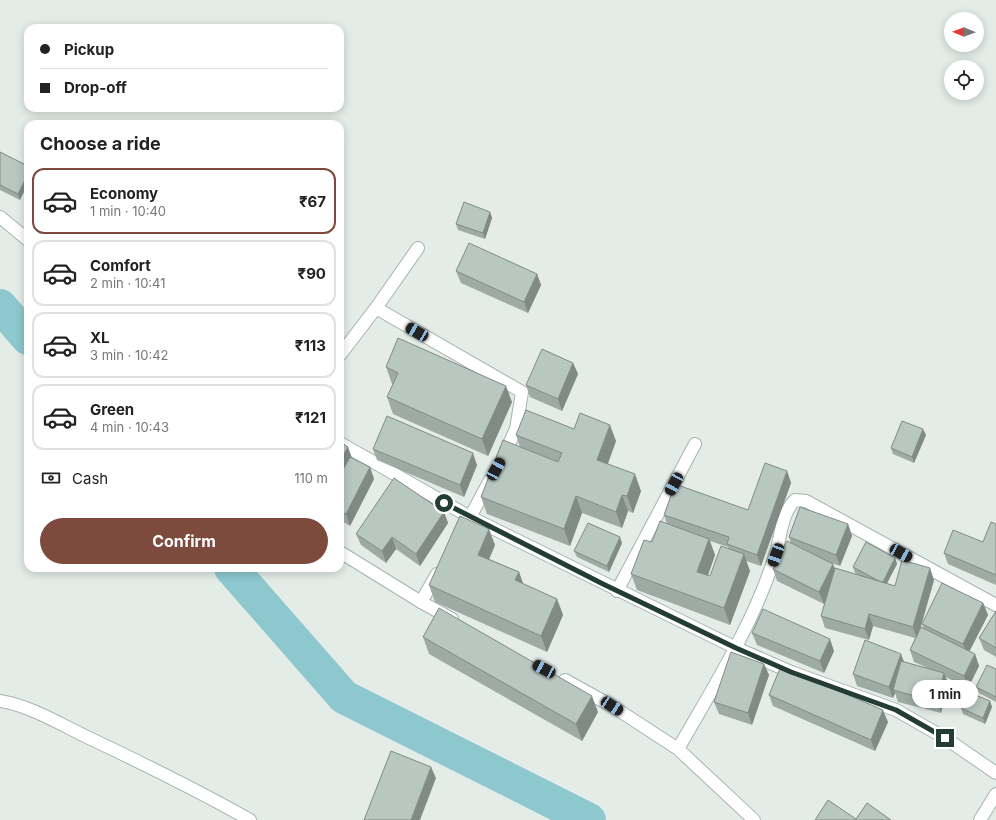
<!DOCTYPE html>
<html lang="en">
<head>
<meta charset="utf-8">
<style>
  :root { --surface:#fff; --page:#f2f2f2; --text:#222; --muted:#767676; --line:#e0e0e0; --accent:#7d4a3e }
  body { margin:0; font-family:Inter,sans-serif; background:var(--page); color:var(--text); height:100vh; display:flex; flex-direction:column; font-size:15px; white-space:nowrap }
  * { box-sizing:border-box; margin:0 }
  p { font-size:13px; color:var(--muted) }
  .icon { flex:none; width:22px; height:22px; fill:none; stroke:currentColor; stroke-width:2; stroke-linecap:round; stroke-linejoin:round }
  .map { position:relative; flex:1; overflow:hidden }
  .drawer { position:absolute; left:24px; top:120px; width:320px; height:452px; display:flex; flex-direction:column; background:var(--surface); border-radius:12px; box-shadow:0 2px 10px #0003 }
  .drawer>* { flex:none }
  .guide { position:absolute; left:24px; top:24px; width:320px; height:88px; border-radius:12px; box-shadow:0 2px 10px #0003; display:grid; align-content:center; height:88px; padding:0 16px; background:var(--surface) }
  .needle { width:26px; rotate:271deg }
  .fabs { position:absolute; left:944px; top:12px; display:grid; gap:8px }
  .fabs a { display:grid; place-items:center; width:40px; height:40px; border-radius:50%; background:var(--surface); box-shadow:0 2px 10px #0003; font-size:20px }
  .end { position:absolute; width:18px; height:18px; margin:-9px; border:5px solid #233d34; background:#fff; box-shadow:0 0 0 2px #fff }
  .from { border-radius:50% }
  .bubble { position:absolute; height:28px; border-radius:14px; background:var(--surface); box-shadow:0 2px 10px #0003; font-size:13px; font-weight:700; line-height:28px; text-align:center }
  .car { position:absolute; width:12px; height:24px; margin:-12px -6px; border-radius:5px; box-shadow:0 0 3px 1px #0007; background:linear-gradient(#222 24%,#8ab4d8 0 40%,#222 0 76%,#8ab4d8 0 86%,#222 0) }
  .guide b { display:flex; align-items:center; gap:14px; height:38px; font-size:15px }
  .guide b+b { border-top:1px solid var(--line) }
  .guide i { width:10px; height:10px; background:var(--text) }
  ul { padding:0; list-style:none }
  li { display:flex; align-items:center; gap:12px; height:66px; margin:0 8px 6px; padding:0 8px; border:2px solid var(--line); border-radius:12px }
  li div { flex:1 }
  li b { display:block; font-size:15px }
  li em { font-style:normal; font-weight:700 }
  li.selected { border-color:var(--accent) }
  li>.icon { width:36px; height:36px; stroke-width:1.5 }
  h2 { padding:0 16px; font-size:18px; line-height:48px }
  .pay { display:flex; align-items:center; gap:10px; height:44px; padding:0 16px; font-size:15px }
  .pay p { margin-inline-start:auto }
  .action { display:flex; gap:8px; margin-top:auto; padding:8px 16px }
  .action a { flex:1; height:46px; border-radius:24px; background:var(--accent); color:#fff; font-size:16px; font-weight:700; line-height:46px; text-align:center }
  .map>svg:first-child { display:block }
</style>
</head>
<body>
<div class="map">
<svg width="996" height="820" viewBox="0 0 996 820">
  <rect width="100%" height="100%" fill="#e3ece7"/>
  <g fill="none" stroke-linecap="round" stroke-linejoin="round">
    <!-- canal -->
    <g stroke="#8dc8cf" stroke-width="34">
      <path d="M0,306l28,32"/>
      <path d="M231,568l113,129 245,123"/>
    </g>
    <!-- minor casing -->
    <g stroke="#a6b4ae" stroke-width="14">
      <g id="minor">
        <path d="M0,217l28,23"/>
        <path d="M376,308l146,84 -6,37 -13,28"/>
        <path d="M340,355l36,-47 42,-60"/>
        <path d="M340,443l130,74 266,131 55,24 105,38 49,28 51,35"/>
        <path d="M467,523l23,-43"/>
        <path d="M340,552l81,50 31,17"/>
        <path d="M617,591l78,-147"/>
        <path d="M421,602l16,-28"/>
        <path d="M565,680l47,26 66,43 76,71"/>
        <path d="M0,701c31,5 60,23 87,36 55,26 110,53 163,83"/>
        <path d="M678,749c36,-63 75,-124 97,-193 6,-19 6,-42 20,-56l11,1 190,104"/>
        <path d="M980,820l16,-26"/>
      </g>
    </g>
    <!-- minor -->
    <use href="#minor" stroke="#fff" stroke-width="12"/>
  </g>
  <!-- wall -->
  <g fill="#9eaba5" fill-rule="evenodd">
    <path d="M0,152l28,14 -8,34 -20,-10z"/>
    <path d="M490,212l2,6 -7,21 -27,-9 -2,-6z"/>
    <path d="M456,271l81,3 4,11 -13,28 -67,-30z"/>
    <path d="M573,363l5,11 -16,37 -32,-14 -4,-12z"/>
    <path d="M386,367l126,35 -24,54 -95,-42 -6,-17 6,-13h-1z"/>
    <path d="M574,429l42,12 -8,23 33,27 -8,22 -5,-2 -6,17 -40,-15 -12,33 -83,-32 -6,-17 39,-50 -4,-12z"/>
    <path d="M926,435l-12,28 -21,-9 -2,-6z"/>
    <path d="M340,442l12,16 18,9 4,12 -24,47 -10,-6z"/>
    <path d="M373,449l104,16 -13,32 -87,-37z"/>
    <path d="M787,471l4,12 -30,83 -15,-5 4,10 -20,54 -93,-35 -6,-16 21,-32 15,-18 -3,-9 84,-5zM710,541l18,6 1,2 -19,27h-2l7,-21z"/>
    <path d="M444,512l4,11 -28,43 -24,-17 -10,14 -25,-18 -5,-11z"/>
    <path d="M848,524l4,12 -12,30 -12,-4 7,6 24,7 -4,-2 -2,-6 42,-9 2,6 -10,19 8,3 39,-6 -13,47 3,2 -2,-5 61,-21 5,12 -19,37 6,2 4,12 -11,22 -22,-11 2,7 -7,29 -43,-11 -3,-9 -2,5 -36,-12 -4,-12 48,-20 3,8 24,6 -14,-6 -4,-12 5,-12 -42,-12 -4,14 -44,-12 -4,-12 5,-17 -2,5 -47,-23 -4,-12 18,-26 -2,-6z"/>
    <path d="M996,524v61l-48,-21 -4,-11 39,-11z"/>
    <path d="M622,543l-13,29 -32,-15 -3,-6z"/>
    <path d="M495,545l-6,14 30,13 4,12 34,15 6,16 -16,37 -112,-50 -6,-17z"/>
    <path d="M996,611v46l-12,-7 -5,-12z"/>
    <path d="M752,633l82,18 -10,22 -67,-28z"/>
    <path d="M423,637l175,75 -16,29 -153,-87z"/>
    <path d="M764,664l5,11 -17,50 -33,-11 -5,-12z"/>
    <path d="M996,669v33l-17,-9 -3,-6z"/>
    <path d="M769,695l119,27 -13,29 -102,-45z"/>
    <path d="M990,701l2,6 -7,17 -22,-10 -2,-6z"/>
  </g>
  <!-- shaded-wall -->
  <g fill="#818b86">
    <path d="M28,174v10l-8,16 -2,-6z"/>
    <path d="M490,212l2,6 -7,21 -2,-6z"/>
    <path d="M537,274l4,11 -13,28 -4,-11z"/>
    <path d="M573,363l5,11 -16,37 -4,-12z"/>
    <path d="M506,386l6,16 -24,54 -6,-17z"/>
    <path d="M610,425l6,16 -13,35 -6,-16z"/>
    <path d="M923,429l3,6 -12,28 -2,-6z"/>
    <path d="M348,447l4,11 -12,22v-19z"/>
    <path d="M473,453l4,12 -13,32 -4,-12z"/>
    <path d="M370,467l4,12 -24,47 -4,-12z"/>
    <path d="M787,471l4,12 -30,83 -4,-11z"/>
    <path d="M635,474l6,17 -8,22 -6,-17z"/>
    <path d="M622,495l6,16 -6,17 -6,-16z"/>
    <path d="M576,496l6,17 -12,33 -6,-17z"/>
    <path d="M444,512l4,11 -28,43 -4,-12z"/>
    <path d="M848,524l4,12 -12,30 -4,-11z"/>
    <path d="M489,529l6,16 -11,26 -6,-16z"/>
    <path d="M392,537l4,12 -10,14 -4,-12z"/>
    <path d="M620,537l2,6 -13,29 -2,-6z"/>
    <path d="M709,539l6,16 -12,33 -6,-16z"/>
    <path d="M744,554l6,17 -20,54 -6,-17z"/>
    <path d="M895,558l2,6 -13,25 -2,-6z"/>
    <path d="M833,564l5,12 -14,28 -5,-12z"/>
    <path d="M930,568l4,12 -17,59 -4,-12z"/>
    <path d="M519,572l6,17 -10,-9z"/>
    <path d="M557,599l6,16 -16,37 -6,-16z"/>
    <path d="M983,603l5,12 -21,41 -4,-12z"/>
    <path d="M869,614l4,12 -4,14 -4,-11z"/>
    <path d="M830,639l4,12 -10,22 -4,-12z"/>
    <path d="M901,654l4,11 -12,25 2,3 -2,5 -4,-11z"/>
    <path d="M975,654l4,12 -11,22 -4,-12z"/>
    <path d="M764,664l5,11 -17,50 -4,-12z"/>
    <path d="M944,673l4,11 -7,29 -4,-11z"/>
    <path d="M592,696l6,16 -16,29 -6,-17z"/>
    <path d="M990,701l2,6 -7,17 -2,-6z"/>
    <path d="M883,710l5,12 -13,29 -4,-11z"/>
    <path d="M431,767l5,11 -16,42h-9z"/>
  </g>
  <!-- building -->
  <g fill="#b8c7c0" stroke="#818b86">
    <path d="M0,152l28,14v8l-10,20 -18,-9z"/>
    <path d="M464,202l26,10 -7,21 -27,-9z"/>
    <path d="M469,243l68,31 -13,28 -68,-31z"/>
    <path d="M398,338l108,48 -24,53 -95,-42 11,-24 -12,-6z"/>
    <path d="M542,349l31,14 -15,36 -32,-14z"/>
    <path d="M526,410l48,19 6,-16 30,12 -13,35 38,14 -8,22 -5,-1 -6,17 -40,-16 -12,33 -83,-32 22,-57 55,22 4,-9 -46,-18z"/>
    <path d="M387,416l86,37 -13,32 -87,-36z"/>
    <path d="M902,421l21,8 -11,28 -21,-9z"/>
    <path d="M340,442l8,5 -8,14z"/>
    <path d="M350,457l20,10 -24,47 -6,-3v-36z"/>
    <path d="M765,463l22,8 -30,84 -30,-11 2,-7 -65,-22 11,-31 73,26z"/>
    <path d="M394,478l50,34 -28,42 -24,-17 -10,14 -26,-17z"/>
    <path d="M800,507l48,17 -12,31 -47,-18z"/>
    <path d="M460,516l29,13 -11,26 41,17 -4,8 42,19 -16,37 -112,-51z"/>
    <path d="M660,521l49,18 -12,33 13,4 11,-30 23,8 -20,54 -93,-34 13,-34 8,2z"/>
    <path d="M991,522l5,2v51l-52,-22 9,-23 30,12z"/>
    <path d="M588,523l32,14 -13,29 -33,-15z"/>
    <path d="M787,541l46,23 -14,28 -46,-23z"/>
    <path d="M866,542l29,16 -12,24 -4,-1 -26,-14z"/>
    <path d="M902,560l28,8 -17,59 -44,-13 -4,15 -44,-13 14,-48 60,18z"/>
    <path d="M942,583l41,20 -20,41 -41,-20z"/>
    <path d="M439,608l153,88 -16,28 -153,-87z"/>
    <path d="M763,609l67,30 -10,22 -68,-28z"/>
    <path d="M996,611v37l-17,-10z"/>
    <path d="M921,627l54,27 -11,22 -54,-26z"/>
    <path d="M865,640l36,14 -12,33 -36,-13z"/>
    <path d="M731,652l33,12 -16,49 -34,-11z"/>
    <path d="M901,661l43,12 -7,29 -44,-12z"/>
    <path d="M987,665l9,4v28l-20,-10z"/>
    <path d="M781,666l102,44 -12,30 -102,-45z"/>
    <path d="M968,692l22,9 -7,17 -22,-10z"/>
    <path d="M391,751l40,16 -20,53h-47z"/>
    <path d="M828,800l28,19 11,-16 24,17h-76z"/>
  </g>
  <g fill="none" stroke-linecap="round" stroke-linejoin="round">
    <!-- route -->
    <path stroke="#233d34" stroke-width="5" d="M444,503l159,81 133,64 55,24 105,38 49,28"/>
  </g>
</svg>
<div class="fabs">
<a><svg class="needle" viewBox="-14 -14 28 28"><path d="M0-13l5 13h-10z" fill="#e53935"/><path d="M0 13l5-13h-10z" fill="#767676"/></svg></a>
<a><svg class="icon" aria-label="locate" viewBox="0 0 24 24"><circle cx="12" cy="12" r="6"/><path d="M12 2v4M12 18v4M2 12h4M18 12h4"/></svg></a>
</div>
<i class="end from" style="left:444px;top:503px"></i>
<i class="end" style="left:945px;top:738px"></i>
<div class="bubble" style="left:912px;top:680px;width:66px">1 min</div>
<i class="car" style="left:417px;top:332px;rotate:300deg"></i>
<i class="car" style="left:496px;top:469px;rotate:29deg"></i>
<i class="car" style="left:674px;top:484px;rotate:208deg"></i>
<i class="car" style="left:901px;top:553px;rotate:119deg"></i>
<i class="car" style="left:776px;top:555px;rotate:200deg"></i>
<i class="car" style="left:544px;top:669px;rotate:298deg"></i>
<i class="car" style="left:612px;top:706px;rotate:123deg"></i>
<div class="guide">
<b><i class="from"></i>Pickup</b>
<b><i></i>Drop-off</b>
</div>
<section class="drawer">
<h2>Choose a ride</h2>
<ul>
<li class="selected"><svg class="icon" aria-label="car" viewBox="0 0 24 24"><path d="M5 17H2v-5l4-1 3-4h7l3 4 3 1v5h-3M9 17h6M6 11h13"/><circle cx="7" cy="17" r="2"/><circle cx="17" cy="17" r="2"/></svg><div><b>Economy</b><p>1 min · 10:40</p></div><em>₹67</em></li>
<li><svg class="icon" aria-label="car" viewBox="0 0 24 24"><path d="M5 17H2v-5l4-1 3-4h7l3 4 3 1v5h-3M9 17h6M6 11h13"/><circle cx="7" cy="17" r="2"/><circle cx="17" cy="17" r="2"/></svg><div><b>Comfort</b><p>2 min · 10:41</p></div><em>₹90</em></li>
<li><svg class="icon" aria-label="car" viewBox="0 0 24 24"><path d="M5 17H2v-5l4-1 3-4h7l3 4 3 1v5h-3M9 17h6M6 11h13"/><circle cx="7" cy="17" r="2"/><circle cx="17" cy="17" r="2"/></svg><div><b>XL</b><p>3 min · 10:42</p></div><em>₹113</em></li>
<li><svg class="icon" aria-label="car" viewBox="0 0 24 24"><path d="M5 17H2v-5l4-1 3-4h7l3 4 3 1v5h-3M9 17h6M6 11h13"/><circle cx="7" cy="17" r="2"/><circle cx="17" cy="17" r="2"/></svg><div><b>Green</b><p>4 min · 10:43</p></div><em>₹121</em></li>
</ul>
<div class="pay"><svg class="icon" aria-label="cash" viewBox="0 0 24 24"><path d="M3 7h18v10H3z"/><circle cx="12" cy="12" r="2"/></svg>Cash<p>110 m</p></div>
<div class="action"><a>Confirm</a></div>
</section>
</div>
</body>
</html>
